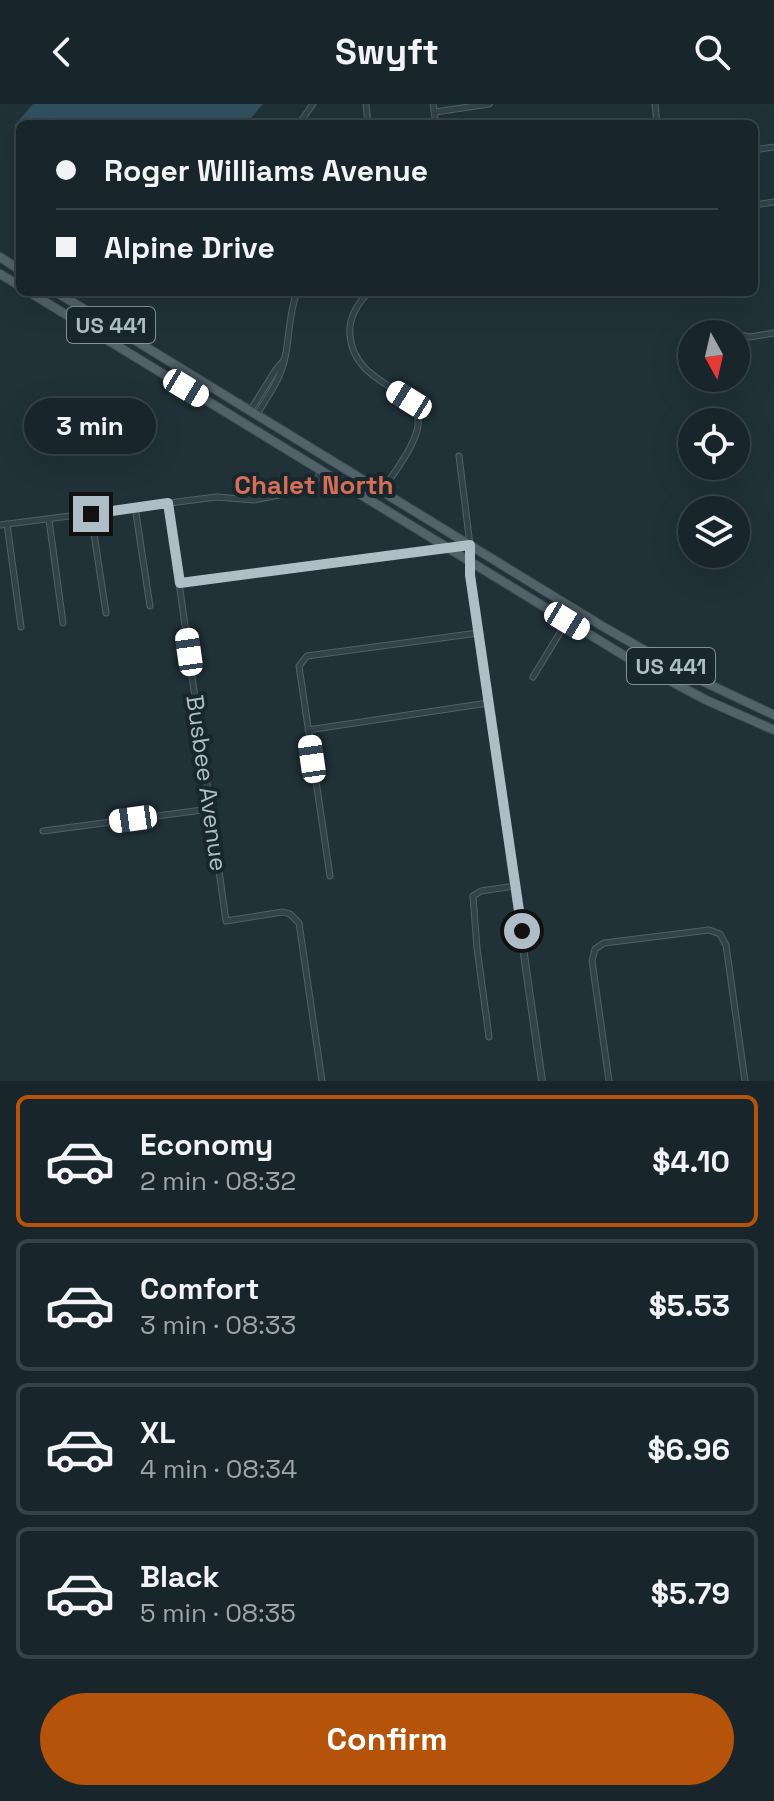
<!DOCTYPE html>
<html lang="en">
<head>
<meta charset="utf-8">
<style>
  :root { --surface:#18252a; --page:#253136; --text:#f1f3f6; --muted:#9fa5a8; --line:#364247; --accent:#b45309 }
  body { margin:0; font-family:"Space Grotesk",sans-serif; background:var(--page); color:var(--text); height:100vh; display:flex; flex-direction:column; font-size:30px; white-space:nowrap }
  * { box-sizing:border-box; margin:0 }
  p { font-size:26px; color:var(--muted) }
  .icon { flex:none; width:44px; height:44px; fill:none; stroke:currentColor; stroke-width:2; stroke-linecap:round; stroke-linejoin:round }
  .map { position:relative; height:977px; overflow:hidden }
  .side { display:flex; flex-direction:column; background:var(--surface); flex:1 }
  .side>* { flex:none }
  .banner { position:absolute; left:16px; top:16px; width:742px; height:176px; border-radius:12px; box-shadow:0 8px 32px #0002,0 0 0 2px var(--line); display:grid; align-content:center; height:176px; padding:0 40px; background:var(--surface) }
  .needle { width:52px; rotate:172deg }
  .tools { position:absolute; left:678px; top:216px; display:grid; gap:16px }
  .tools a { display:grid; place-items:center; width:72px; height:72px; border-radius:50%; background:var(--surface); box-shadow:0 8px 32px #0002,0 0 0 2px var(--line); font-size:40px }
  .end { position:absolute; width:36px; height:36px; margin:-18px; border:10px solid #aebdc6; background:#111; box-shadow:0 0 0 4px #111 }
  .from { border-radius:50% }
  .bubble { position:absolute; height:56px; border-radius:28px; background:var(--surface); box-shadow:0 8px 32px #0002,0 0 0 2px var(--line); font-size:26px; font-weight:800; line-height:56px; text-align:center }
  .car { position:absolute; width:24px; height:48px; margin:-24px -12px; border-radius:10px; box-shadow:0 0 6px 2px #0007; background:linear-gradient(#fff 24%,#345 0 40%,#fff 0 76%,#345 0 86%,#fff 0) }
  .banner b { display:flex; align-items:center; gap:28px; height:76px; font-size:30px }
  .banner b+b { border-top:2px solid var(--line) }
  .banner i { width:20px; height:20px; background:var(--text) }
  ul { padding:14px 0 0; list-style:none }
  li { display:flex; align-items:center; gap:24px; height:132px; margin:0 16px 12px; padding:0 24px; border:4px solid var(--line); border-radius:12px }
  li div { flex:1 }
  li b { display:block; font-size:30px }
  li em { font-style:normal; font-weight:800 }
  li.on { border-color:var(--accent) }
  li>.icon { width:72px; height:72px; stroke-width:1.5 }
  .action { display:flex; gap:16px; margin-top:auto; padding:16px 40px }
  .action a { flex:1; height:92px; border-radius:48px; background:var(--accent); color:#fff; font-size:32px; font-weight:800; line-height:92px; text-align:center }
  header { display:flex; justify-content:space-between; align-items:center; height:104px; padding:0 40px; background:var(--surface); font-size:36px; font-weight:800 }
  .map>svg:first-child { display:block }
</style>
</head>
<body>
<header><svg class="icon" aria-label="back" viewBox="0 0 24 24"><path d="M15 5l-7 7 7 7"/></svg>Swyft<svg class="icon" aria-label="search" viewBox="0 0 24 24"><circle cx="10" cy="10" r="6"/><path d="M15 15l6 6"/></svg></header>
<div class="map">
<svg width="774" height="977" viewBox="0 0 774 977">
  <rect width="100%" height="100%" fill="#203138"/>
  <!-- water -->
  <path fill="#31505e" d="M33,0h230l-17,20h-226v4l-6,-2z"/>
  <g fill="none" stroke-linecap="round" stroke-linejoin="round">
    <!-- minor casing -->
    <g stroke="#516067" stroke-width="7">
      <g id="minor">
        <path d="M366,0l2,20"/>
        <path d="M433,0l3,20"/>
        <path d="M655,0l2,20"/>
        <path d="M435,8l54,-8"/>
        <path d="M299,20l14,-20"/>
        <path d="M754,46l20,-3"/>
        <path d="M754,101l20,-3"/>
        <path d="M369,188c-12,12 -21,26 -19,44 5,50 65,49 68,83 3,20 -25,55 -36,72"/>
        <path d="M736,230l14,3 24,-4"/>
        <path d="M250,307l25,-40 9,-11"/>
        <path d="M257,310c10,-16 22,-33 27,-52 6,-23 4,-47 13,-70"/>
        <path d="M168,399l58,418 57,-9 7,2 9,9 23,158"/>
        <path d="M135,403l15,99"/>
        <path d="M91,410l15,99"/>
        <path d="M49,416l14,103"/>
        <path d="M7,420l14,103"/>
        <path d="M0,421l216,-28 38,3 45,-9 15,-8 8,-12"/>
        <path d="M180,479l290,-38 -11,-89"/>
        <path d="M533,573l34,-56"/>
        <path d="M308,626l180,-27"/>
        <path d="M43,727l167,-22"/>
        <path d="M330,772l-31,-210 8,-10 171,-23"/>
        <path d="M489,933l-12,-89 -4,-52 8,-5 34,-5"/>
        <path d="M609,977l-17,-120 3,-12 9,-6 105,-13 11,4 6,11 19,136"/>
      </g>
    </g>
    <!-- tertiary casing -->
    <g stroke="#516067" stroke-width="8">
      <path id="tertiary" d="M470,441v30l72,506"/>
    </g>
    <!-- primary casing -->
    <g stroke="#404e55" stroke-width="10">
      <g id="primary">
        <path d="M0,153l20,13"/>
        <path d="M0,170l20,12"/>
        <path d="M29,188l604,369 73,39 68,30"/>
        <path d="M56,188l546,334 81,46 91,43"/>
      </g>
    </g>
    <!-- minor -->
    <use href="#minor" stroke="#334249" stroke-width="5"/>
    <!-- tertiary -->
    <use href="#tertiary" stroke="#334249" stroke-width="6"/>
    <!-- primary -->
    <use href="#primary" stroke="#516269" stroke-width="8"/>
  </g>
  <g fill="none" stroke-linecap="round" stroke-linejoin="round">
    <!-- route -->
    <path stroke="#aebdc6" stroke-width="10" d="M91,410l77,-11 12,80 290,-38v30l52,356"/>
  </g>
  <g text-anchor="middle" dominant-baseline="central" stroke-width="8" stroke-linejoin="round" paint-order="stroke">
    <!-- shield labels -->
    <g fill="#19272d" stroke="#819098" stroke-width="2">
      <rect x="67" y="203" width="88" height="36" rx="6"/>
      <rect x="627" y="544" width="88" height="36" rx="6"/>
    </g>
    <g font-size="22" font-weight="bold" fill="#aebdc6">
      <text x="111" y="221">US 441</text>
      <text x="671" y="562">US 441</text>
    </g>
    <!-- street labels -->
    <g font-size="24" fill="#aebdc6" stroke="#19272d">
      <text transform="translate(207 679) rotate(82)">Busbee Avenue</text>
    </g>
    <!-- neighbourhood labels -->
    <g font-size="26" font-weight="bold" fill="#d66e58" stroke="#19272d">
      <text x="314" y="381">Chalet North</text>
    </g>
  </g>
</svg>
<div class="tools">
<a><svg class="needle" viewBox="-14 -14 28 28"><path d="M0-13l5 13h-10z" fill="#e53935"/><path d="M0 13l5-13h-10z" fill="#9fa5a8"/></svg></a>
<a><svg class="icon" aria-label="locate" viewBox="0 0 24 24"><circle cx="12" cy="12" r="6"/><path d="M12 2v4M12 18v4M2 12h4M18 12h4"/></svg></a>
<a><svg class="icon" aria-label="layers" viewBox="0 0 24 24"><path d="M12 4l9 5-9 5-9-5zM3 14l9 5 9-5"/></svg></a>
</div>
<i class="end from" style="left:522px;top:827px"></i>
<i class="end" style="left:91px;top:410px"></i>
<div class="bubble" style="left:24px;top:294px;width:132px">3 min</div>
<i class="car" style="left:186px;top:284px;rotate:121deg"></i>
<i class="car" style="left:409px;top:296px;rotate:302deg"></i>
<i class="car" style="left:567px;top:517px;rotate:121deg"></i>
<i class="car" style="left:189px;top:548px;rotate:352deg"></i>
<i class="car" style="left:312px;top:655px;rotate:352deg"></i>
<i class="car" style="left:133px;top:715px;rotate:262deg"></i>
<div class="banner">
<b><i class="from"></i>Roger Williams Avenue</b>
<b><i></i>Alpine Drive</b>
</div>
</div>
<section class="side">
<ul>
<li class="on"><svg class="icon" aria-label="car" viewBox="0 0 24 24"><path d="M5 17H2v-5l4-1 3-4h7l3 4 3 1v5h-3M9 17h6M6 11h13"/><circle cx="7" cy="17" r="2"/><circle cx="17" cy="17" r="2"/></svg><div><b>Economy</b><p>2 min · 08:32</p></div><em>$4.10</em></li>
<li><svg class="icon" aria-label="car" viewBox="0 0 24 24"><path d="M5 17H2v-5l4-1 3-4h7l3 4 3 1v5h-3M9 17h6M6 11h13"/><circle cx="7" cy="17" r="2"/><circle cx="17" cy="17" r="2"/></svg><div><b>Comfort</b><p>3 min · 08:33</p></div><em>$5.53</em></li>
<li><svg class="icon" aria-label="car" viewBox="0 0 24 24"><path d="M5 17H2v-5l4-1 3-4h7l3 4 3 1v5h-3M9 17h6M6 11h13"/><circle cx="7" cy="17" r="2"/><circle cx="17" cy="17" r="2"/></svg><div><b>XL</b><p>4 min · 08:34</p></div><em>$6.96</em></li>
<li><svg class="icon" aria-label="car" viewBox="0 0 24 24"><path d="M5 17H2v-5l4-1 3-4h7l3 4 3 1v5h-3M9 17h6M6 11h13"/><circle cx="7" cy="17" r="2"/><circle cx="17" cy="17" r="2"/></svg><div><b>Black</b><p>5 min · 08:35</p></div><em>$5.79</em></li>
</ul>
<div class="action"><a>Confirm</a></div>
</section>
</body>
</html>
